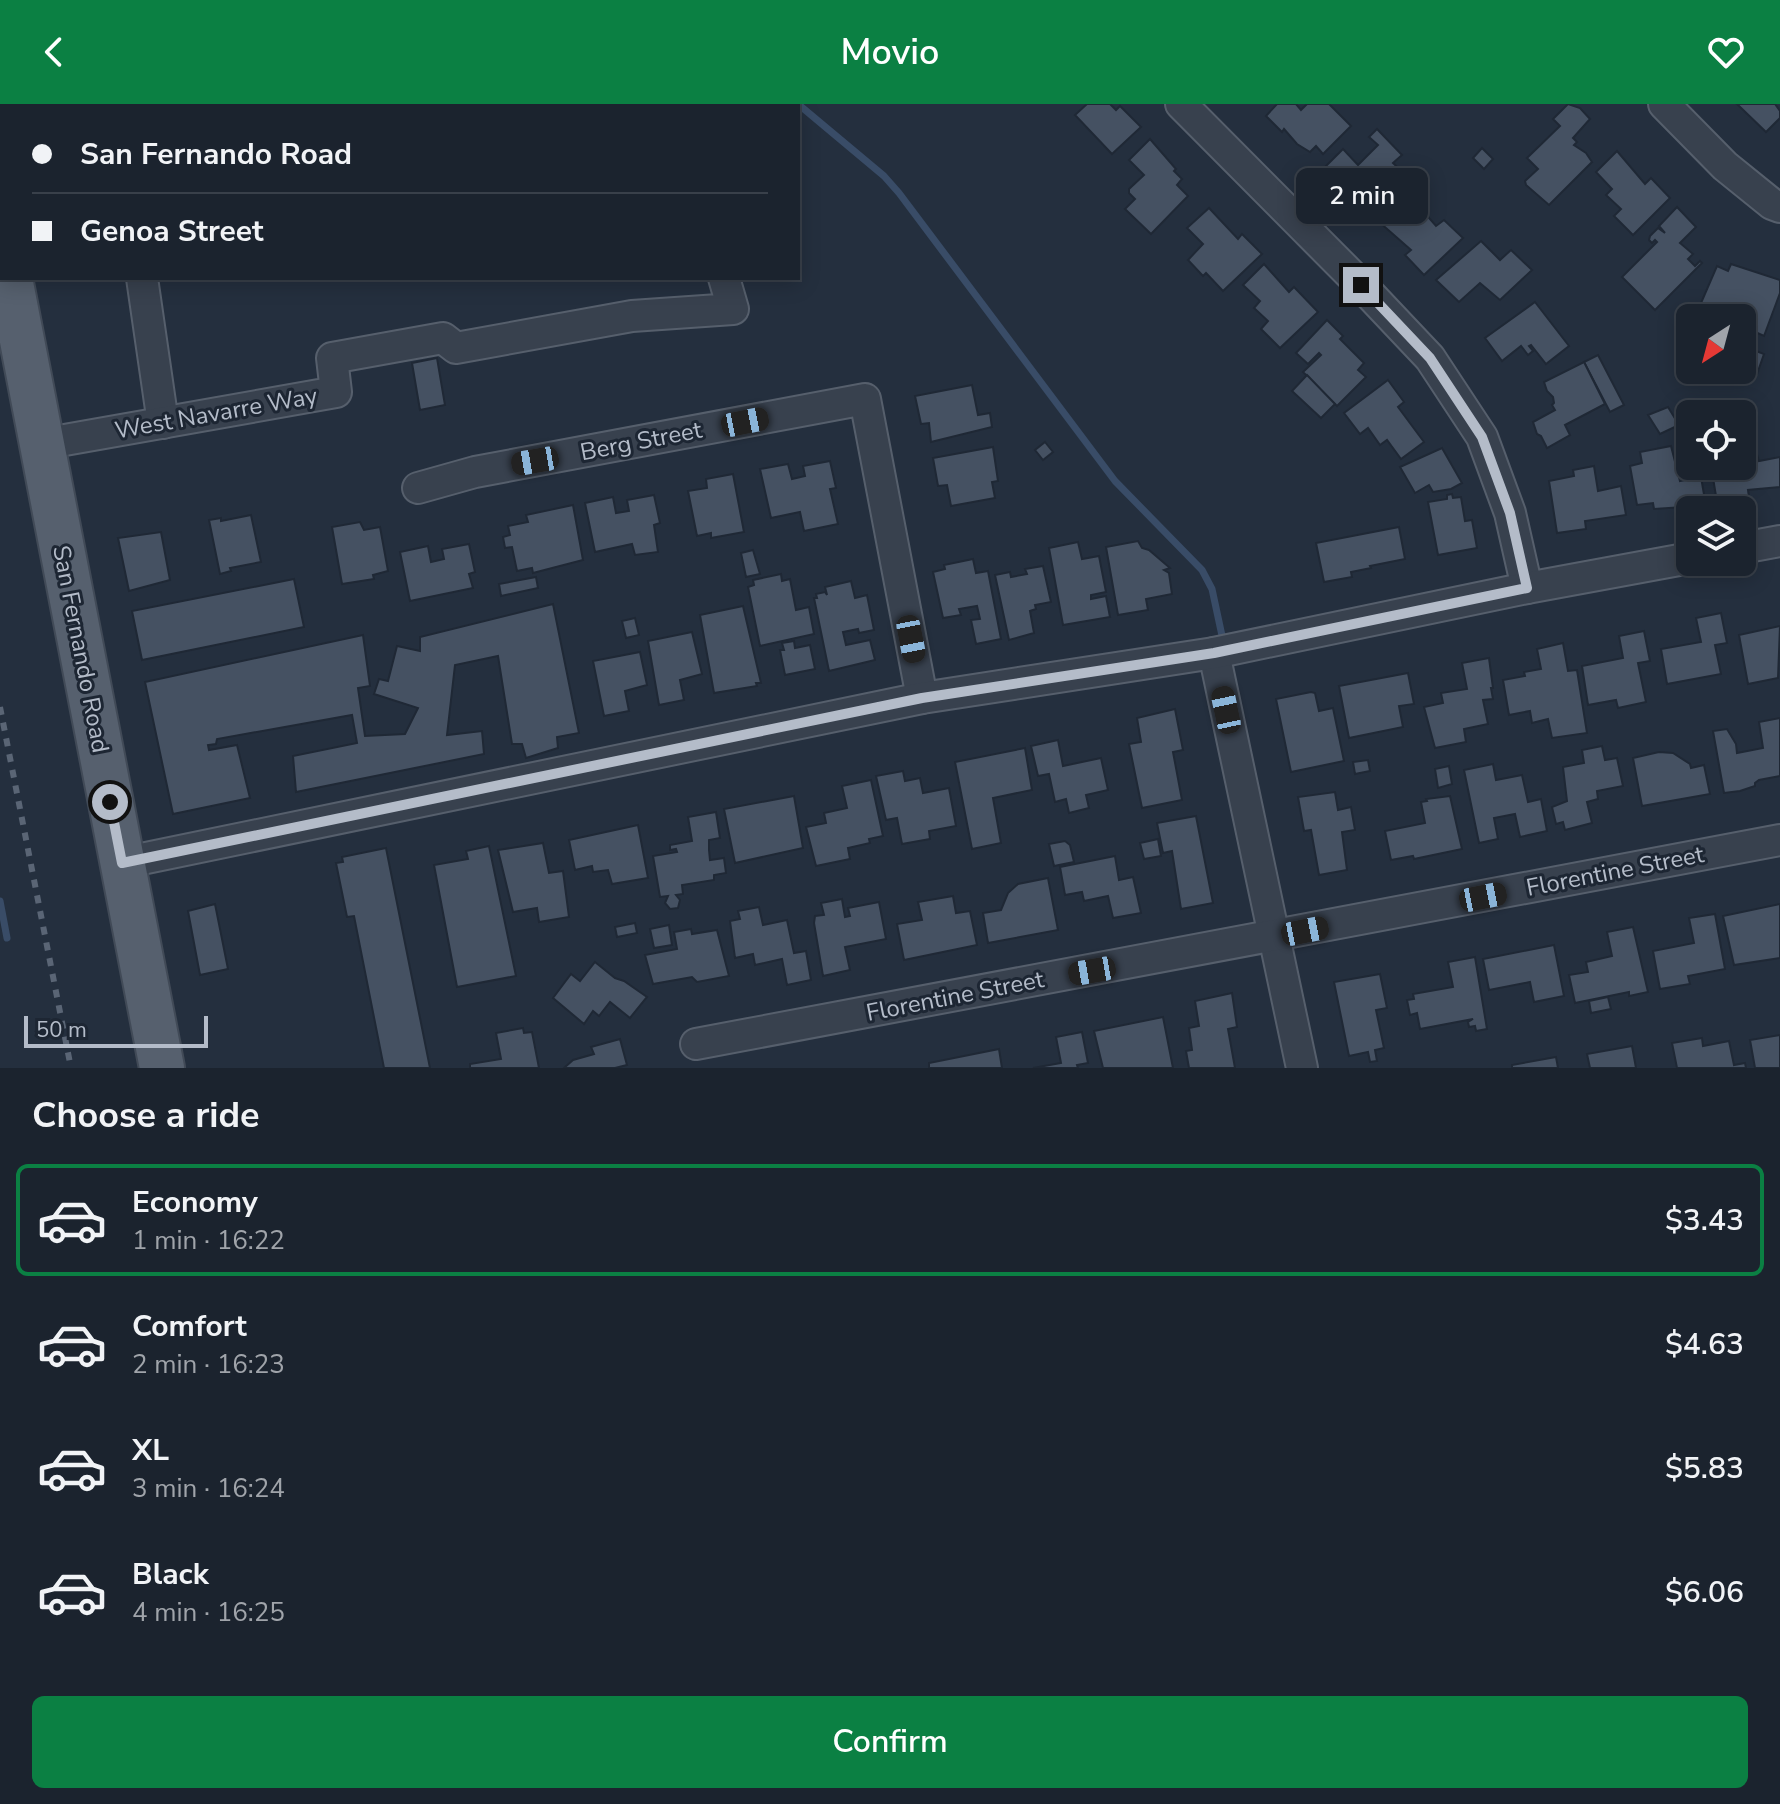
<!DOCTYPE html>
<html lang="en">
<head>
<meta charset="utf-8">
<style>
  :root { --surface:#1b232e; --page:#282f3a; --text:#f1f3f6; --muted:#a0a4aa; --line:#39404a; --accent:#0b8043 }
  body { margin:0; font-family:"Nunito Sans",sans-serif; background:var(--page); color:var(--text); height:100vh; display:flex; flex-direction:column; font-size:30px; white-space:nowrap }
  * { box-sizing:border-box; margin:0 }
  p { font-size:26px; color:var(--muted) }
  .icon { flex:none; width:44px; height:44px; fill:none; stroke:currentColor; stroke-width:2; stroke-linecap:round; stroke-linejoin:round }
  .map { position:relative; height:964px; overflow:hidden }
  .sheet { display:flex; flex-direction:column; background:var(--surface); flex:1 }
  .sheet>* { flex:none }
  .hud { position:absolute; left:0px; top:0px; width:800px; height:176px; box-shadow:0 4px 20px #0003,0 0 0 2px var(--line); display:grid; align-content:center; height:176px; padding:0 32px; background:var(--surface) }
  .needle { width:52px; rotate:216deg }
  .tools { position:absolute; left:1676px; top:200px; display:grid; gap:16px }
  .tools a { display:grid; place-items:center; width:80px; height:80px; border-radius:12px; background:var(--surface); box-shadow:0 4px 20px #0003,0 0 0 2px var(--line); font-size:40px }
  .scale { position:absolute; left:24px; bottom:20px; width:184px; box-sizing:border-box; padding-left:8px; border:4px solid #b4bcc9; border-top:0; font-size:22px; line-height:28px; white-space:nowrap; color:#b4bcc9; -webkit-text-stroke:6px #1d2633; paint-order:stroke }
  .end { position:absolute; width:36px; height:36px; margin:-18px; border:10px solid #b4bcc9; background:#111; box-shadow:0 0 0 4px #111 }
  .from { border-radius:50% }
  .bubble { position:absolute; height:56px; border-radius:12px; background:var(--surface); box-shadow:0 4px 20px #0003,0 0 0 2px var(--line); font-size:26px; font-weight:600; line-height:56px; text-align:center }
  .car { position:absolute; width:24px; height:48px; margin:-24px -12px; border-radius:10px; box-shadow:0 0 6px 2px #0007; background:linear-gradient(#222 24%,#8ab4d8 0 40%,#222 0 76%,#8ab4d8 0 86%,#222 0) }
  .hud b { display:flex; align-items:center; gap:28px; height:76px; font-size:30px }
  .hud b+b { border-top:2px solid var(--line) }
  .hud i { width:20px; height:20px; background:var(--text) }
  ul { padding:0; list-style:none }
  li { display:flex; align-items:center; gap:24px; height:112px; margin:0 16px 12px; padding:0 16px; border:4px solid transparent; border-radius:12px }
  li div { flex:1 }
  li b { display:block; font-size:30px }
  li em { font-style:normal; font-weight:600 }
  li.on { border-color:var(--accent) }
  li>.icon { width:72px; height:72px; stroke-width:1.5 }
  h2 { padding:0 32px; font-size:36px; line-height:96px }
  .cta { display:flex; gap:16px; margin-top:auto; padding:16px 32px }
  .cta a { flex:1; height:92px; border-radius:12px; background:var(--accent); color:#fff; font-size:32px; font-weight:600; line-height:92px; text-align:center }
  header { display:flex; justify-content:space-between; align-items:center; height:104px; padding:0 32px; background:var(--accent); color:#fff; font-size:36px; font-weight:600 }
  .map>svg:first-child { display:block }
</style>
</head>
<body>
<header><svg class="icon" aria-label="back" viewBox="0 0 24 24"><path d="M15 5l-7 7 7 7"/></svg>Movio<svg class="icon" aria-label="heart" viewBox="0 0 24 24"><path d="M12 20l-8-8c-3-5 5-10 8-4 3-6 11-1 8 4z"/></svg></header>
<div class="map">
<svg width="1780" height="964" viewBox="0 0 1780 964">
  <rect width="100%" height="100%" fill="#242f3e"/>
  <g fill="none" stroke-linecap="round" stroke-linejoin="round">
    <!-- stream -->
    <g stroke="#394c67" stroke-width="7">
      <path d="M798,0l86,72 15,17 216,288 87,89 10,19 12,56"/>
      <path d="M0,797l7,37"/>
    </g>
  </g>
  <!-- building -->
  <g fill="#455162" stroke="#1f2835" stroke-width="2">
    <path d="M108,0h86v2h-85z"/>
    <path d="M1087,0h23l6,6 4,-4 21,21 -29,27 -37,-39z"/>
    <path d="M1277,0h19l5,6 6,-6h22l22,22 -28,28 -7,-8 -6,6 -13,-8 -13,-15 -2,3 -16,-16z"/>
    <path d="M1568,0l12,4 10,11 -17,19 4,4 -3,3 12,8 6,9 -43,43 -23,-20 -1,-4 13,-12 -11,-11 33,-32 -7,-7z"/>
    <path d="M1737,0h38l5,7v7l-14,14z"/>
    <path d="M1377,25l25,26 -9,8 16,15 -29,29 -11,-11 -5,5 -8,-8 -2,2 -31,-26 20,-20 15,16 20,-20 -9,-8z"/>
    <path d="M1150,35l26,30 -2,2 8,8 -5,6 11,11 -37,38 -26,-25 10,-10 -6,-6v-4l15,-14 -15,-15z"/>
    <path d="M1482,44l11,11 -9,10 -11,-11z"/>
    <path d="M1617,47l28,33 6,-6 19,20 -37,37 -19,-19 7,-7 -15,-14 6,-6 -16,-17z"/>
    <path d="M1400,96l17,17 6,-6 13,15 8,-6 19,18 -39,37 -19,-20 6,-5 -33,-29z"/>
    <path d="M1677,103l19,20 -16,16 13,11 -5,5 7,7 5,-5 2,2 -47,47 -33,-33 35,-35 -2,-2 -3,3 -3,-3 1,-4 8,-8 7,5 -6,-7z"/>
    <path d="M1209,104l29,31 4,-5 20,20 -39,37 -17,-18 -3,3 -15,-16 15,-16 -16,-16z"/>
    <path d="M1481,137l19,19 11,-10 21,20 -32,30 -20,-17 -21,19 -23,-22z"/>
    <path d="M1264,160l25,28 5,-5 24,25 -38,36 -19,-19 7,-8 -14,-13 6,-7 -17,-16z"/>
    <path d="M1731,160l49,16v13l-16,43 -22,-10v-8h-29l3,-8 -15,-7 16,-37 11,5z"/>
    <path d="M1535,198l34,44 -23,18 -15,-19 -2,1 4,5 -5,4 -7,-9 -19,15 -17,-23z"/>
    <path d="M1327,216l16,16 -3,3 24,24 -6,7 8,7 -29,29 -34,-34 18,-17 -2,-2 -11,11 -12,-11z"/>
    <path d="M1751,245l13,5 -7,20 -14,-5z"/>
    <path d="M1598,251l26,50 -14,7 -26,-50z"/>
    <path d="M437,254l8,47 -25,5 -8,-47z"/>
    <path d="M1584,258l21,42 -40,21 5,10 -23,13 -6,-12 -4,-2 -4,-12 22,-12 -3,-5 2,-2 -1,-6 -6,-6 -3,-9z"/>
    <path d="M1307,271l28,29 -14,14 -29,-27z"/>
    <path d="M1388,276l16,22 -6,5 26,35 -23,17 -14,-19 -7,5 -12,-17 -8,6 -16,-21z"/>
    <path d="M972,281l6,30 12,-2 2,14 -61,15 -2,-19 -8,1 -6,-28z"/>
    <path d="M1668,303l11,18 -19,9 -12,-19z"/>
    <path d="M1753,337l6,20 21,-4v30l-32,3 1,7 -17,6 -7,-2 -8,1 -6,-36h31v-23z"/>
    <path d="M1045,338l8,10 -10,8 -8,-10z"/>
    <path d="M1671,342l9,35 21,-4 5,29 -22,4 -1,-3 -29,2 -1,-6 -16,2 -7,-39 12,-3 -2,-11z"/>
    <path d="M993,343l5,34 -6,1 3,16 -44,8 -4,-21 -9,1 -5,-28z"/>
    <path d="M1442,344l20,35 -11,6 -18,3 -4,-7 -14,8 -15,-26z"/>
    <path d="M830,357l6,27 -6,1 8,35 -34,7 -4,-19 -29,6 -11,-49 28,-5 4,15 13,-3 -2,-10z"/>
    <path d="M1594,362l4,25 23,-5 5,29 -41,6 1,8 -29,4 -8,-52 25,-5 -1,-6z"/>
    <path d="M733,370l11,58 -33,6v-5l-14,3 -9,-45 19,-3 -1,-9z"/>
    <path d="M1452,390l1,4 8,-1 4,24 7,-1 5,28 -39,7 -10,-53 19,-3v-4z"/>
    <path d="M654,391l6,28 -6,2 4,27 -23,3 -3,-11 -37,8 -10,-49 28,-6 3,16 13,-2 -2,-11z"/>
    <path d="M573,401l10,55 -50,13 -1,-5 -15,3 -5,-24 -7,1 -2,-11 7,-2 -2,-9 20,-4 -2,-7z"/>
    <path d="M251,411l10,47 -31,6 1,3 -11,3 -11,-54 12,-2v3z"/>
    <path d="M360,418l4,8 16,-3 8,44 -15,4 1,4 -32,5 -10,-57z"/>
    <path d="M1399,423l6,32 -35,7 1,2 -20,4 1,5 -28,5 -8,-39z"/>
    <path d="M161,428l9,48 -41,11 -11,-53z"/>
    <path d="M1138,437l4,7 7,2 21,18 -6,2 5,3 3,21 -26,5 2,11 -30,5 -12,-68z"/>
    <path d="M1078,438l4,17 17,-3 7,36 -15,3v4l15,-3 4,21 -47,8 -14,-77z"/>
    <path d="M469,440l6,28 -6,2 4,14 -63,13 -10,-49 28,-6 3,16 13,-3 -2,-10z"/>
    <path d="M753,446l7,24 -14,3 -5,-24z"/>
    <path d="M973,455l3,14 12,-2 13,68 -25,5 -5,-24 9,-1 -3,-13 -18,3 2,6 -18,3 -10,-46 12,-3 -1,-4z"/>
    <path d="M1043,462l8,36 -16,3 1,4 -6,2 4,22 -25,7 -14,-65 15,-3 1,5 16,-3 -2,-5z"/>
    <path d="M781,470l1,7 8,-2 6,31 13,-3 5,27 -54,12 -12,-59 6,-2 -1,-5z"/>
    <path d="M536,473l2,11 -37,8 -2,-12z"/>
    <path d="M294,475l10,48 -162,33 -10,-49z"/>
    <path d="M851,477l4,17 12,-3 7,35 -15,3 -1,-4 -15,3 3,13 24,-5 5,20 -46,11 -15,-73h3l-1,-4 9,-2 2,3 -2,-8z"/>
    <path d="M553,500l26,129 -22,4 1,11 -32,10 -4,-14h-10l-14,-88 -43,9 -8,70 35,-4 2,23 -188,38 -3,-36 64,-13 -5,-28 -135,24 -1,5 -8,1 1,5 28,-5 13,53 -77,16 -28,-132 218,-47 7,51 -12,2 7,48 40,-2 13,-26 -44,-14 5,-15 9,2 9,-35 23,5v-14z"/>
    <path d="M743,502l18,77h-5l1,3 -43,7 -14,-78z"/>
    <path d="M1721,509l6,30 -12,2 6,29 -54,10 -6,-35 40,-7 -5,-24z"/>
    <path d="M635,514l4,17 -13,3 -4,-17z"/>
    <path d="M1780,522l-2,52 -30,6 -9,-49z"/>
    <path d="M1644,527l6,30 -12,2 8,39 -28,6 -2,-8 -28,5 -6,-39 41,-8 -4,-22z"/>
    <path d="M692,528l10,42 -22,6 4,20 -25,5 -11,-64z"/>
    <path d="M794,537l1,7 15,-3 5,24 -30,6 -5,-25h4l-2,-7z"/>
    <path d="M1563,539l5,28 9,-1 10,63 -35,5 -4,-19 -16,4 -2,-12 -21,4 -6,-35 22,-4 -1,-4 17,-3 -4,-20z"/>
    <path d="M640,548l7,33 -22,6 4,20 -25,5 -11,-55z"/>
    <path d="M1489,554l4,30h-2l2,11 -10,1 5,24 -24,5 2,13 -31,6 -11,-41 19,-4 -2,-10 26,-4 -5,-26z"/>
    <path d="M1408,569l6,31 -15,2 4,21 -54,11 -10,-52z"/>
    <path d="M1311,588l4,1 4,18 14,-3 11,53 -53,11 -15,-73z"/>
    <path d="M1175,605l8,41 -10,2 9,48 -40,8 -13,-64 12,-2 -4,-24z"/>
    <path d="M1780,614v58l-21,4 -4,3v3l-15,5 -16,2 -11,-62 14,-2 9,15 1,9 26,-5 -4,-26z"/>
    <path d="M1058,636l5,26 38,-8 7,32 -22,5 3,13 -20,5 -3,-14 -11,3 -6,-28 -11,2 -7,-30z"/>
    <path d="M1602,642l3,14 12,-2 6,28 -26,5 1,8 -11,3 5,21 -27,7 -2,-8 -7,2 -4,-17 15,-6 -4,-34 21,-4 -2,-13z"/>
    <path d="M1025,644l7,42 -39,8 8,45 -29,6 -17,-87z"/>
    <path d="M1659,648l14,1 17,11 1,4 13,-3 6,29 -68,12 -9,-48z"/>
    <path d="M1368,656l2,11 -15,3 -2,-12z"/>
    <path d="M1493,660l3,16 26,-5 6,27 13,-3 6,32 -27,6 -5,-23 -21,4 4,21 -19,4 -15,-73z"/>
    <path d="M1449,662l3,18 -14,4 -3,-19z"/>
    <path d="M903,667l2,10 15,-3 3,15 26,-5 7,38 -27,5 1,8 -28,5 -5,-26 -11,2 -10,-44z"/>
    <path d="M871,676l12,56 -14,3 1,4 -22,5 2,11 -34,7 -10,-39 20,-4 -2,-10 23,-5 -5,-22z"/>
    <path d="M1335,688l3,18 13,-3 4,23 -13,2 5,38 -28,5 -8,-45 -7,1 -6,-34z"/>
    <path d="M794,692l9,52 -68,15 -11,-54z"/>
    <path d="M1450,692l12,53 -48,10 -1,-3 -22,4 -6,-29 40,-8 -4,-21 6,-1 -1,-2z"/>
    <path d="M716,708l4,26 -11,2v10l1,10 14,-2 2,15 -12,2v5l-32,5 1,9 -7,1 4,5 -2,8 -8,1 -5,-6 3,-7 -8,1 -7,-41 24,-4 -1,-3 -6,1v-5l22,-4 -4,-24z"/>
    <path d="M1196,712l17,87 -32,6 -9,-58 -9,2 -6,-30z"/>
    <path d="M638,721l10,53 -36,6 -4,-14 -15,2 -1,-6 -17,4 -6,-30z"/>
    <path d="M1158,735l3,17 -17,3 -4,-16z"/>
    <path d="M1065,737l5,4 4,17 -20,4 -5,-22z"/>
    <path d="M543,739l6,30 14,-2 6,46 -30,5 -2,-14 -24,4 -15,-62z"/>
    <path d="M489,742l27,130 -59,11 -23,-122 34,-6 -2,-8z"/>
    <path d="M386,744l44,220h-46l-30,-152 -7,1 -11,-54 7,-1 -1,-5z"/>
    <path d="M1115,752l4,24 14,-3 8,36 -28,5 -5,-22 -24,5 -2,-9 -17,3 -5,-28z"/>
    <path d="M1048,774l10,52 -70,13 -5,-30 18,-3 7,-17 10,-9z"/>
    <path d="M953,792l3,17 14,-2 7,34 -73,15 -7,-36 25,-4 -4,-18z"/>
    <path d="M842,795l3,18 5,-1 -2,-8 31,-6 7,37 -41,8 5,23 -27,6 -9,-53 1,-7 9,-1 -3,-12z"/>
    <path d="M215,800l13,65 -28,6 -12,-64z"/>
    <path d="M1780,800v54l-46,7 -11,-49z"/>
    <path d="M759,803l4,18 24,-5 7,33 12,-2 5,29 -24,5 -5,-26 -27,6 -2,-11 -18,4 -5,-37 10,-2 -2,-8z"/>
    <path d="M1715,810l10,55 -37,7 2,8 -30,5 -7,-38 41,-8 -5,-25z"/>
    <path d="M635,819l2,10 -20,4 -2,-10z"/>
    <path d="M669,821l3,20 -18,3 -4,-19z"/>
    <path d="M1633,823l15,65 -19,4v-4l-54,11 -6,-28 19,-3 -2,-10 26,-6 -5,-24z"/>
    <path d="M691,825l1,5 25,-4 12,46 -32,6 -5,-5 -39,7 -8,-29 32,-6 -3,-17z"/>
    <path d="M1554,841l10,51 -30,6 -4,-20 -41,8 -6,-31z"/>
    <path d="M1475,853l12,72 -11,2 -1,-5 -6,1 -1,-5 5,-3 -53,10 -3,-16 -7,2 -3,-15 7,-1 -1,-5 40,-7 -5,-25z"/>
    <path d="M595,858l20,16 9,3 23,16 -17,21 -20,-16 -11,14 -6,-5 -9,13 -31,-26 18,-24 9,7z"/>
    <path d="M1380,870l7,34 -11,2 8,38 -9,2 2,11 -7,1 -2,-10 -19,4 -15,-74z"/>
    <path d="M1232,889l5,34 -9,2 7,39h-46l-3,-17 6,-1 -3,-22 10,-2 -4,-25z"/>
    <path d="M1608,893l3,12 -20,4 -2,-12z"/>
    <path d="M1163,913l10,51h-70l-9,-37z"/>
    <path d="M523,924l1,5 8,-1 7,36h-69v-4l31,-5 -5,-26z"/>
    <path d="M1082,928l6,31 -11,2 1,3h-45l28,-5 -5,-26z"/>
    <path d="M1780,931v33h-25l-5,-28z"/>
    <path d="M1702,934l1,8 26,-5 5,24 11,-2 1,5h-69l-5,-25z"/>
    <path d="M620,935l7,26 -12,3h-51l9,-8 21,-6 -3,-7z"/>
    <path d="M1632,942l4,22h-46l-3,-14z"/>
    <path d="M999,945l3,19h-73v-5z"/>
    <path d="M1556,953l2,11h-46v-3z"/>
  </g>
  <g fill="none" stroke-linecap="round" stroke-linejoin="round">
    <!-- minor casing -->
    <g stroke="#565f6c" stroke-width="34">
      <g id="minor">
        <path d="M1181,0l180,181 69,73 52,79 28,76 17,75"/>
        <path d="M1664,0l61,62 47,38 8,3"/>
        <path d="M142,174l21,145"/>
        <path d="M42,340l294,-52 -4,-34 111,-20 13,10 176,-32 101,-7 -9,-31"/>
        <path d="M418,384l57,-16 390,-73 57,299"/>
        <path d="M1742,444l38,-7"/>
        <path d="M1214,549l88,415"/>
        <path d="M122,759l800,-165 292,-45 313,-65 163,-30"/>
        <path d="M696,940l1084,-204"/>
      </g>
    </g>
    <!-- primary casing -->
    <g stroke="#414a57" stroke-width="48">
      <g id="primary">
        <path d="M0,124l2,11"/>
        <path d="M10,174l152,790"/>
      </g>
    </g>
    <!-- minor -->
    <use href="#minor" stroke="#38414e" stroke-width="30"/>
    <!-- primary -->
    <use href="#primary" stroke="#56606e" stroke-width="44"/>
    <!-- rail -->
    <path stroke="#5a6575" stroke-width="6" stroke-dasharray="8 8" stroke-linecap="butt" d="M0,603l71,361"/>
  </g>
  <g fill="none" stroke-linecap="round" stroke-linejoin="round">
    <!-- route -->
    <path stroke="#b4bcc9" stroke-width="10" d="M110,698l12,61 800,-165 292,-45 313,-65 -17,-75 -28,-76 -52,-79 -69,-73"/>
  </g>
  <g text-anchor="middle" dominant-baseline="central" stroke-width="6" stroke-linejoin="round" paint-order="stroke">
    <!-- street labels -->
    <g font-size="24" fill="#b4bcc9" stroke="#1d2633">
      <text transform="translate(216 309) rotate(-10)">West Navarre Way</text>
      <text transform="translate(641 337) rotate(-11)">Berg Street</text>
      <text transform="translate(81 545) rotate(79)">San Fernando Road</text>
      <text transform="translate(1615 767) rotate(-11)">Florentine Street</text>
      <text transform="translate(955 892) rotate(-11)">Florentine Street</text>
    </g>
  </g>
</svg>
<div class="tools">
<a><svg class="needle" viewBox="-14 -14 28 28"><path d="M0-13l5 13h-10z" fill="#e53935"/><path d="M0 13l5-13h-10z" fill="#a0a4aa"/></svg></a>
<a><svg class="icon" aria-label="locate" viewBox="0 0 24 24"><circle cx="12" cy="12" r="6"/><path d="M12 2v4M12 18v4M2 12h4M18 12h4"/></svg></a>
<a><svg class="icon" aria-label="layers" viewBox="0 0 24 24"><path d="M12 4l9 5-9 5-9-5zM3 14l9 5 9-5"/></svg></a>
</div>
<div class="scale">50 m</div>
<i class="end from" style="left:110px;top:698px"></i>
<i class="end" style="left:1361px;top:181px"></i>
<div class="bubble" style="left:1296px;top:64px;width:132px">2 min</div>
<i class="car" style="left:745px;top:318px;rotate:79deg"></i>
<i class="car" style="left:535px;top:357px;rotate:260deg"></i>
<i class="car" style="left:911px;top:535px;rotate:169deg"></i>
<i class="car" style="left:1226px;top:606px;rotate:348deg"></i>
<i class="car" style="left:1483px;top:793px;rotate:79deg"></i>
<i class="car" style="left:1305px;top:827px;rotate:79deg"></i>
<i class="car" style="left:1092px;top:867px;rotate:260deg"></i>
<div class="hud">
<b><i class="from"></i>San Fernando Road</b>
<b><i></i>Genoa Street</b>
</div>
</div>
<section class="sheet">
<h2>Choose a ride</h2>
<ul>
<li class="on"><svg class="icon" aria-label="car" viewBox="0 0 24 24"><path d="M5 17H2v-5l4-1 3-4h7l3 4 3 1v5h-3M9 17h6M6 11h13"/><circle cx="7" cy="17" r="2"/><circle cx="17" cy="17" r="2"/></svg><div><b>Economy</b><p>1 min · 16:22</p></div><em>$3.43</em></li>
<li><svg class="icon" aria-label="car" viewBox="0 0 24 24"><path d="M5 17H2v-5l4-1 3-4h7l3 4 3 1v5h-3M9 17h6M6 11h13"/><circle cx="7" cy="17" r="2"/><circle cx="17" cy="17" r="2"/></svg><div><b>Comfort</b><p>2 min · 16:23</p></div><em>$4.63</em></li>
<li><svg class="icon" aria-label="car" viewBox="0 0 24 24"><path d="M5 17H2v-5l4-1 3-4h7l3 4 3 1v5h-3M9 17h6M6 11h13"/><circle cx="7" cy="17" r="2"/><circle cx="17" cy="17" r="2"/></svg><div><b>XL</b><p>3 min · 16:24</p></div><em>$5.83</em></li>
<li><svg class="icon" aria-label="car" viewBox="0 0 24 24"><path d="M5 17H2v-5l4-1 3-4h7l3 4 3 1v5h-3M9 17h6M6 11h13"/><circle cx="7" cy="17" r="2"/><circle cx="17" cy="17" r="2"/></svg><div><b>Black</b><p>4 min · 16:25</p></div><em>$6.06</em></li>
</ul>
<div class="cta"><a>Confirm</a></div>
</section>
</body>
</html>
